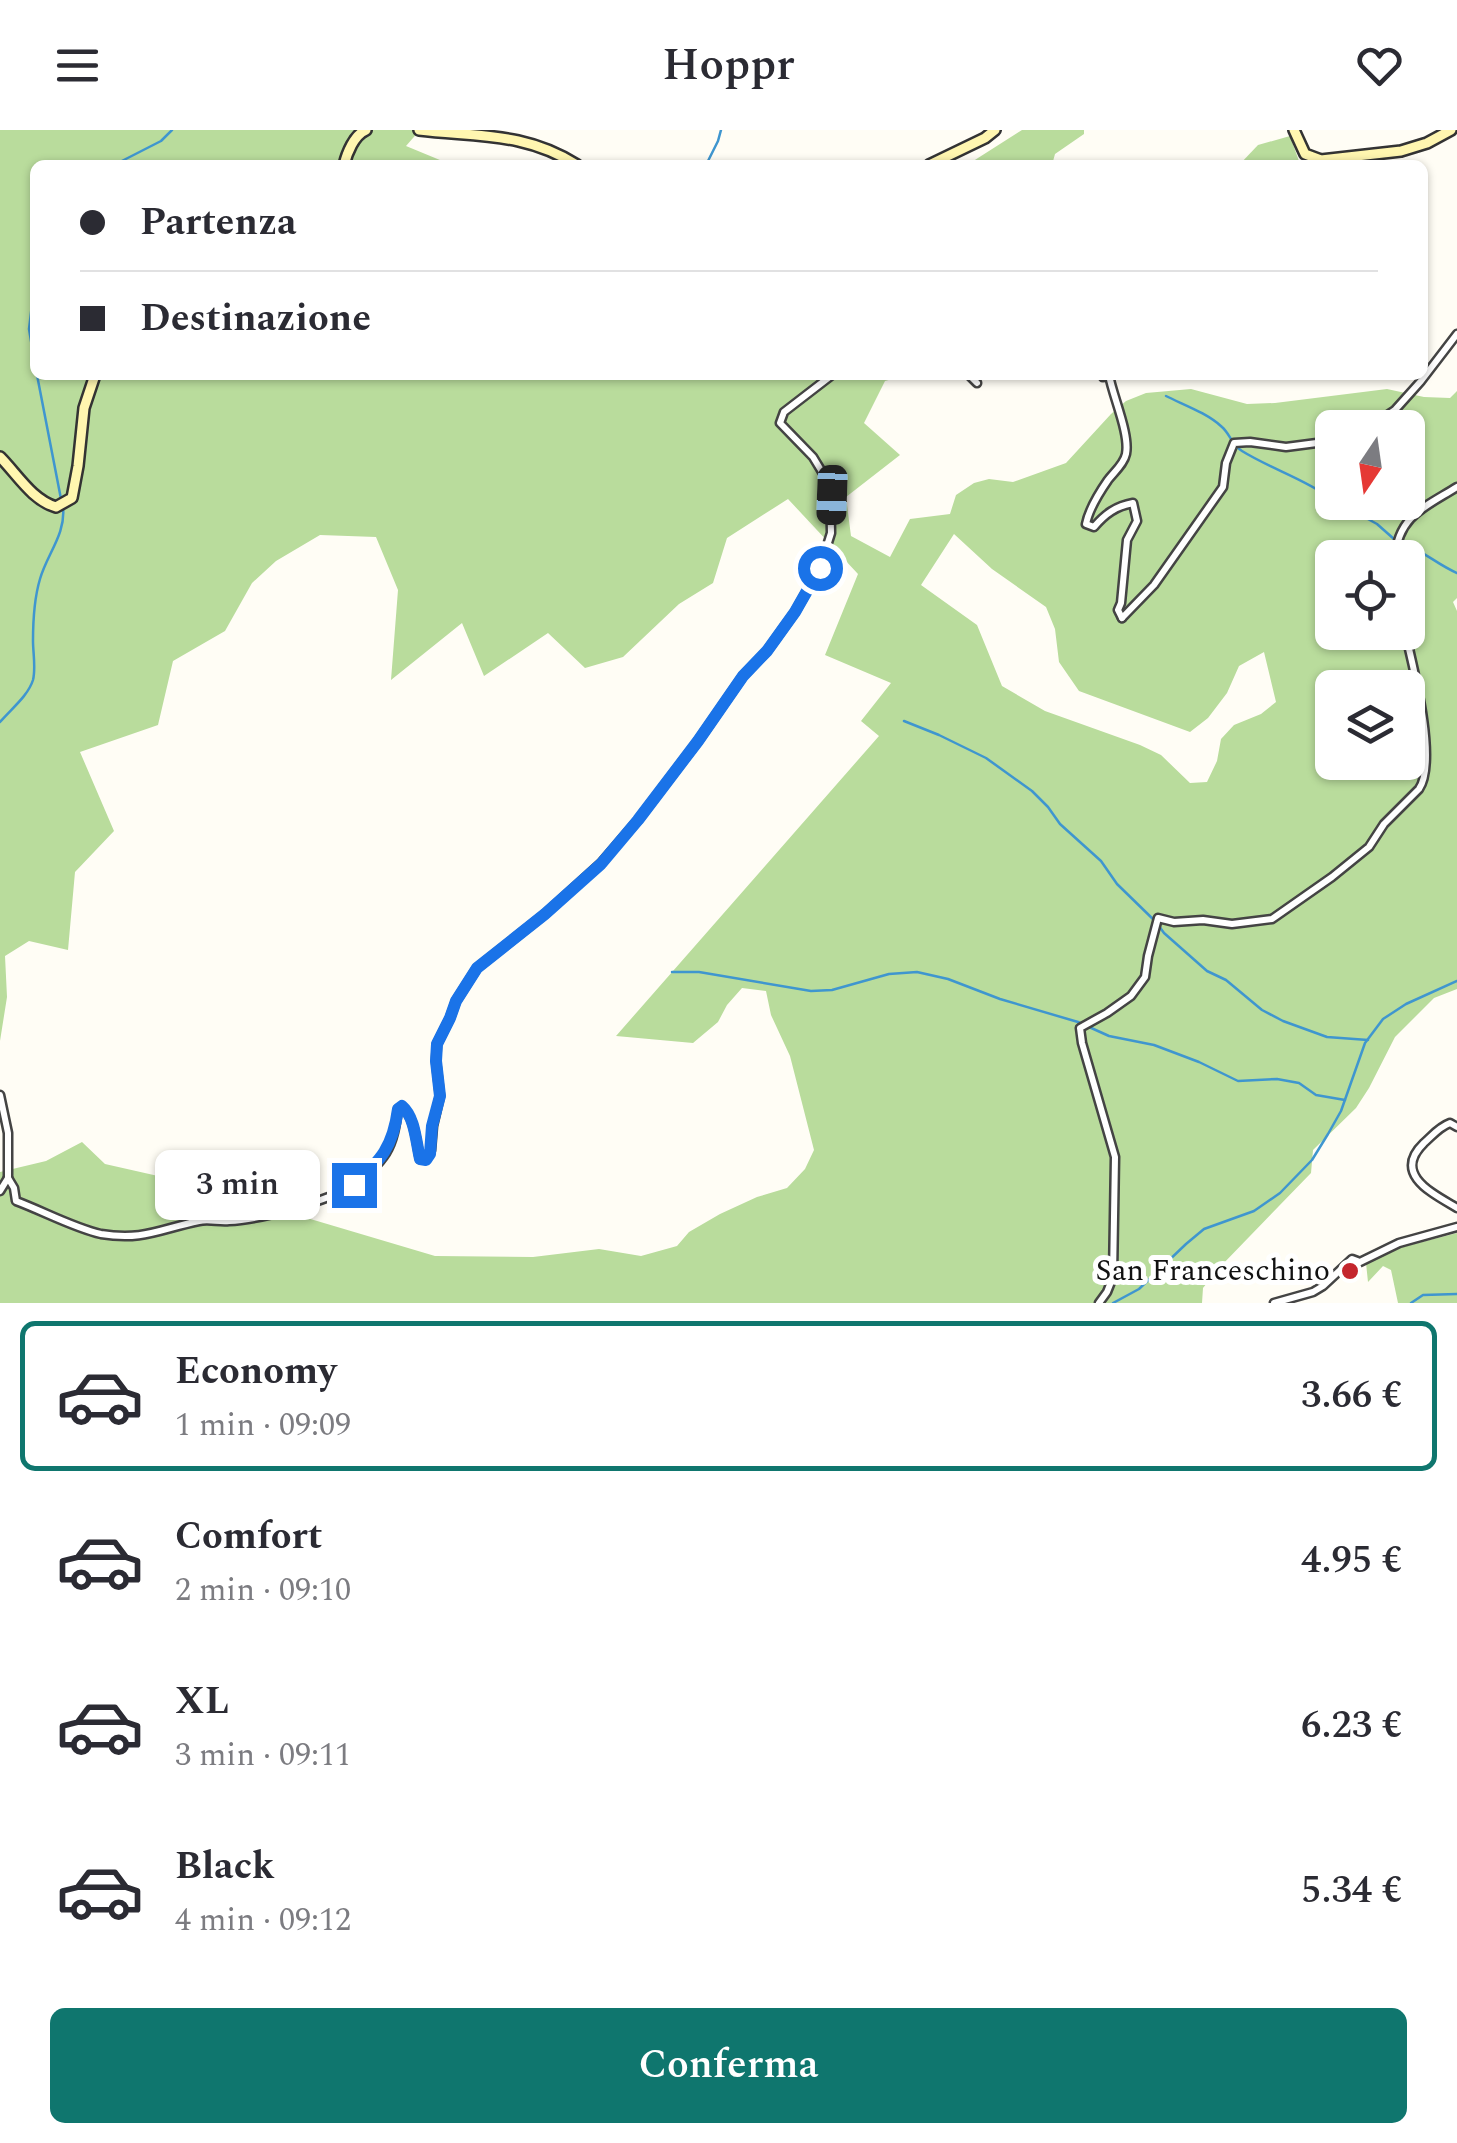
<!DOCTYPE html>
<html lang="it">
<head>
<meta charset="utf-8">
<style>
  :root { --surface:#fff; --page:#f7f7f7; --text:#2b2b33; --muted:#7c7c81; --line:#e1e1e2; --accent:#0f766e }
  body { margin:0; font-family:Spectral,serif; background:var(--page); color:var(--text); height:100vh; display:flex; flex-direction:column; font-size:38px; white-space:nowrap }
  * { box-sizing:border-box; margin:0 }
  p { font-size:32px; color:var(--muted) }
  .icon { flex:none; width:55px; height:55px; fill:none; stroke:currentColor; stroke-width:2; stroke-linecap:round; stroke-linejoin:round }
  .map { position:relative; height:1173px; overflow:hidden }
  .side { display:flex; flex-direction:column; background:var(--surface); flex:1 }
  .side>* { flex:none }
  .banner { position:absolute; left:30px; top:30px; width:1398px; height:220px; border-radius:15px; box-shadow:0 2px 8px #0004; display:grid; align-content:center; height:220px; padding:0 50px; background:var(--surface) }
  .needle { width:65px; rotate:193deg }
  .buttons { position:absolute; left:1315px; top:280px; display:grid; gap:20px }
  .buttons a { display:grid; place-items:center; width:110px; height:110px; border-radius:15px; background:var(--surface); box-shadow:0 2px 8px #0004; font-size:50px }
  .end { position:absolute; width:45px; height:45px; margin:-22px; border:12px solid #1a73e8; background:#fff; box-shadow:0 0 0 5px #fff }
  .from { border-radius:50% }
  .bubble { position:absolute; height:70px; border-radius:15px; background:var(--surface); box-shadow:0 2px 8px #0004; font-size:32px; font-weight:600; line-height:70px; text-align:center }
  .car { position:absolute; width:30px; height:60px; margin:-30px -15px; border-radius:12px; box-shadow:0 0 8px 2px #0007; background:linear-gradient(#222 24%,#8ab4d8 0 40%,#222 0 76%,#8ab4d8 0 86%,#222 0) }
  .banner b { display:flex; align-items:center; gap:35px; height:95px; font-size:38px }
  .banner b+b { border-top:2px solid var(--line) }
  .banner i { width:25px; height:25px; background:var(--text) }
  ul { padding:18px 0 0; list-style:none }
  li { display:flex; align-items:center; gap:30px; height:150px; margin:0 20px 15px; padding:0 30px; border:5px solid transparent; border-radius:15px }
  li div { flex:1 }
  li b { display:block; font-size:38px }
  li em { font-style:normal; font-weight:600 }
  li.current { border-color:var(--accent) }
  li>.icon { width:90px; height:90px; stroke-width:1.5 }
  .action { display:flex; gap:20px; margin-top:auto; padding:20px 50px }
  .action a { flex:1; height:115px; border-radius:15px; background:var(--accent); color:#fff; font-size:40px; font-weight:600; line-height:115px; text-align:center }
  header { display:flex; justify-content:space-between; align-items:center; height:130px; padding:0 50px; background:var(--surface); font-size:45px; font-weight:600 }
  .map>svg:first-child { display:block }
</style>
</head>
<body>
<header><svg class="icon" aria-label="menu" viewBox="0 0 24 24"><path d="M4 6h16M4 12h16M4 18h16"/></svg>Hoppr<svg class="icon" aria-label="heart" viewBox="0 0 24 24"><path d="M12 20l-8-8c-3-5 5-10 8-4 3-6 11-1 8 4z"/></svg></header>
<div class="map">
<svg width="1457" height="1173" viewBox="0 0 1457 1173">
  <rect width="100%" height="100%" fill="#fffdf5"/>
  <!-- forest -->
  <g fill="#b9dc9c" fill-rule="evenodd">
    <path d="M0,0h420l-14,16 46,19h-417v210h872l-22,6 -21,42 36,32 -54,42 5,39 39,21 20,-38 40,-5 6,-19 18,-12 15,-4 24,3 53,-19 45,-49 15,-13 20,-8 45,-4 56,15 28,-1 112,-14 37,8 26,1 7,-7v207l-4,4 4,9v378l-23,9 -39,39 -26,51 -13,20 -43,42 -2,23 -91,94 -17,21 -1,15h-1202v-131l46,-11 36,-19 23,22 84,19 246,73 98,1 66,-8 42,7 36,-10 12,-14 31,-18 37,-17 30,-9 18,-19 9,-19 -24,-94 -19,-41 -5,-24 -24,-3 -15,17 -9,17 -25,21 -77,-7 263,-300 -18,-15 30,-38 -66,-28 33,-81 -70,-75 -61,39 -14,45 -34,21 -56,53 -38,11 -37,-35 -64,43 -22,-53 -71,57 7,-90 -22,-53 -56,-2 -44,26 -24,22 -27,48 -52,30 -15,64 -78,27 34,79 -39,41 -7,78 -39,-9 -24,15 2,41 -7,44zM1332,298h76v74h-76zM954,404l38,35 54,38 9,22 4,33 20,29 111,41 18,-14 19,-25 12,-27 25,-14 12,50 -15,12 -27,11 -13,14 -4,22 -10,21 -17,1 -29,-28 -21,-10 -95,-34 -43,-25 -25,-61 -56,-40zM1332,428h76v74h-76zM1332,558h76v74h-76z"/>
    <path d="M1022,0h62v4l-29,20 -3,11h-85z"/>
    <path d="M1290,6l9,25 -8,4h-52l19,-20z"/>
    <path d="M1457,1103v70h-59l-7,-33 -8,-4 -15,16 -2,-19 21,-12z"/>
  </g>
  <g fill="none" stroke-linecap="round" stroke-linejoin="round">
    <!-- stream -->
    <g stroke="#3f96cf" stroke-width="2.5">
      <path d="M114,35l47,-24 11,-11"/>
      <path d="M706,35l12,-24 3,-11"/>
      <path d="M35,150l-6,49 6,36"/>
      <path d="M37,245l24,124"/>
      <path d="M1166,266c18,9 41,17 56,31 8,7 10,18 20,24 29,18 63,28 90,48"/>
      <path d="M1337,372l40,22 17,15"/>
      <path d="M1401,413c22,7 35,21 56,30"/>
      <path d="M904,591l35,14 47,23 46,33 16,16 12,17 41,37 16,23 39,38 8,11 43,38 19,9 36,30 21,11 44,16 41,3"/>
      <path d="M0,592c11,-13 28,-26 33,-42 3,-12 0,-27 0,-39 0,-20 1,-42 7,-62 7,-25 26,-45 23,-72"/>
      <path d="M672,842h27l112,19 21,-1 57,-16 28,-2 31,7 52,20 78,23 31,14 45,9 45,17 39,19 39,-2 22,4 17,12 29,5"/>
      <path d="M1113,1173l26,-14 47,-45 18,-15 50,-18 26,-18 32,-33 16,-26 13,-23 24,-68 18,-24 23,-15 51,-23"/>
      <path d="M1411,1173l12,-8 34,-1"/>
    </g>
    <!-- street casing -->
    <g stroke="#444" stroke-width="11">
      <g id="street">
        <path d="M969,245l8,8"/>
        <path d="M1109,245c4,22 21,59 17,79 -2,10 -12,18 -18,26 -9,13 -19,29 -22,44l8,3c11,-13 22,-21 39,-24l4,18 -10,19 -6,63 -3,7 4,8"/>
        <path d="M1103,247v-2"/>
        <path d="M1368,298l27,-18 26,-29 36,-47"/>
        <path d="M1395,428c3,-42 30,-51 62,-71"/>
        <path d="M1122,488l32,-33 69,-98 3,-24 8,-20 16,-1 36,5 46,-6"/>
        <path d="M0,965l8,38v45"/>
        <path d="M1457,997l-7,-4c-11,4 -17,12 -26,20 -32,31 8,50 33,65"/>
        <path d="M0,1061l8,-13 6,10 2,13c27,10 58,27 85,33 42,7 59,-5 98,-13 10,-2 20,1 30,0 30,-1 99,-20 125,-36 11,-7 25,-21 32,-32 8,-13 10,-29 12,-44l4,-2c13,10 14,35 18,52h6l5,-9 2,-24 7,-30 -4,-35 1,-17 13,-26 6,-17 21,-33 68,-54 56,-51 37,-43 60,-79 45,-65 24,-25 28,-39 25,-44 11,-35 -1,-48 -17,-28 -33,-34 4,-11 48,-37"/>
        <path d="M1099,1173l8,-11 6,-15 2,-120 -33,-114 -2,-15 27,-15 24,-17 14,-19 3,-21 10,-38 16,4 29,-2 29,4 40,-5 60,-42 37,-30 15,-23 35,-35c19,-28 -6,-123 -14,-157"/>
        <path d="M1274,1173l39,-11 10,-6 29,-27 8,3 39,-19 58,-16"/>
      </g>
    </g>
    <!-- secondary casing -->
    <g stroke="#333" stroke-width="14">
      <g id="secondary">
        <path d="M419,0c59,7 106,2 158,35"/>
        <path d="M1294,0l11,24 16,6 80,-9 26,-8 24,-13"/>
        <path d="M344,35c3,-12 10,-30 22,-35"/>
        <path d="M929,35l56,-27 10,-8"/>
        <path d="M0,327c17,17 32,43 56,50l16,-9 6,-32 6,-58 11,-33"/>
      </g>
    </g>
    <!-- street -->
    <use href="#street" stroke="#fff" stroke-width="6"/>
    <!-- secondary -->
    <use href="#secondary" stroke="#fff6b0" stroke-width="9"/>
  </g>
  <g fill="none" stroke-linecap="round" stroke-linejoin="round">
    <!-- route -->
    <path stroke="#1a73e8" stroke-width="12" d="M354,1055c27,-25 39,-38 44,-76l4,-3c13,11 14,36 18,53l6,1 4,-6 2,-28 8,-30 -4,-35 1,-17 13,-26 6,-17 21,-33 68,-54 56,-50 37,-44 60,-79 45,-65 24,-25 28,-39 25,-44"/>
  </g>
  <!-- markers -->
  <circle fill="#c4262e" stroke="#fff" stroke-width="4" cx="1350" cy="1141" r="10"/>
  <g text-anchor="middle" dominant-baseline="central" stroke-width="10" stroke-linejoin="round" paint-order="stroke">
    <!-- poi labels -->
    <g font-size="30" fill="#111" stroke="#fff" text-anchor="end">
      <text x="1330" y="1141">San Franceschino</text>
    </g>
  </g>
</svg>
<div class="buttons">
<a><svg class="needle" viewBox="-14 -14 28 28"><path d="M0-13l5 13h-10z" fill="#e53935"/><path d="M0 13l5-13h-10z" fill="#7c7c81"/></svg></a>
<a><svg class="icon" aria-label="locate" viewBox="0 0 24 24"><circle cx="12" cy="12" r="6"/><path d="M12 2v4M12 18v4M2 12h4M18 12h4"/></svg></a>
<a><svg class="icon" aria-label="layers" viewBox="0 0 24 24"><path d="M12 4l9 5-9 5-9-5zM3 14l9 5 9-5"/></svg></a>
</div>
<i class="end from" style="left:820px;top:438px"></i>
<i class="end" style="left:354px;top:1055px"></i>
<div class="bubble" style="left:155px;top:1020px;width:165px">3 min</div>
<i class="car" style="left:832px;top:365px;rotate:182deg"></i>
<div class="banner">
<b><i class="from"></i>Partenza</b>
<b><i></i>Destinazione</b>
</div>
</div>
<section class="side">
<ul>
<li class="current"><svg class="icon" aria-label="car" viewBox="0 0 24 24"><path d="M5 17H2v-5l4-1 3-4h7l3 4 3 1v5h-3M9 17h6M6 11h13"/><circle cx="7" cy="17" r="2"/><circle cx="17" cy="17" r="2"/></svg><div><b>Economy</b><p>1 min · 09:09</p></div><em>3.66 €</em></li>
<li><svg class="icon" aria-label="car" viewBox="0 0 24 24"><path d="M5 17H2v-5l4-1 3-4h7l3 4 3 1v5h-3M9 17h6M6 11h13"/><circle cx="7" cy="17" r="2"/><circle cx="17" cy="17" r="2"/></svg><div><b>Comfort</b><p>2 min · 09:10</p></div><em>4.95 €</em></li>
<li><svg class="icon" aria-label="car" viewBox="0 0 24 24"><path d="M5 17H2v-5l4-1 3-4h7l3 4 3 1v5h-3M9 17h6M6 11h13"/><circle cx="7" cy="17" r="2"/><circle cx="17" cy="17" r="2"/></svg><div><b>XL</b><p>3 min · 09:11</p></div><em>6.23 €</em></li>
<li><svg class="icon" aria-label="car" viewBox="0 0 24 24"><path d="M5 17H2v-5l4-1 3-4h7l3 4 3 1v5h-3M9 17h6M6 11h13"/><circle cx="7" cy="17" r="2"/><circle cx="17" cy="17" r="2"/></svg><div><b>Black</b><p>4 min · 09:12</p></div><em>5.34 €</em></li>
</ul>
<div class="action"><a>Conferma</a></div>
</section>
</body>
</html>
